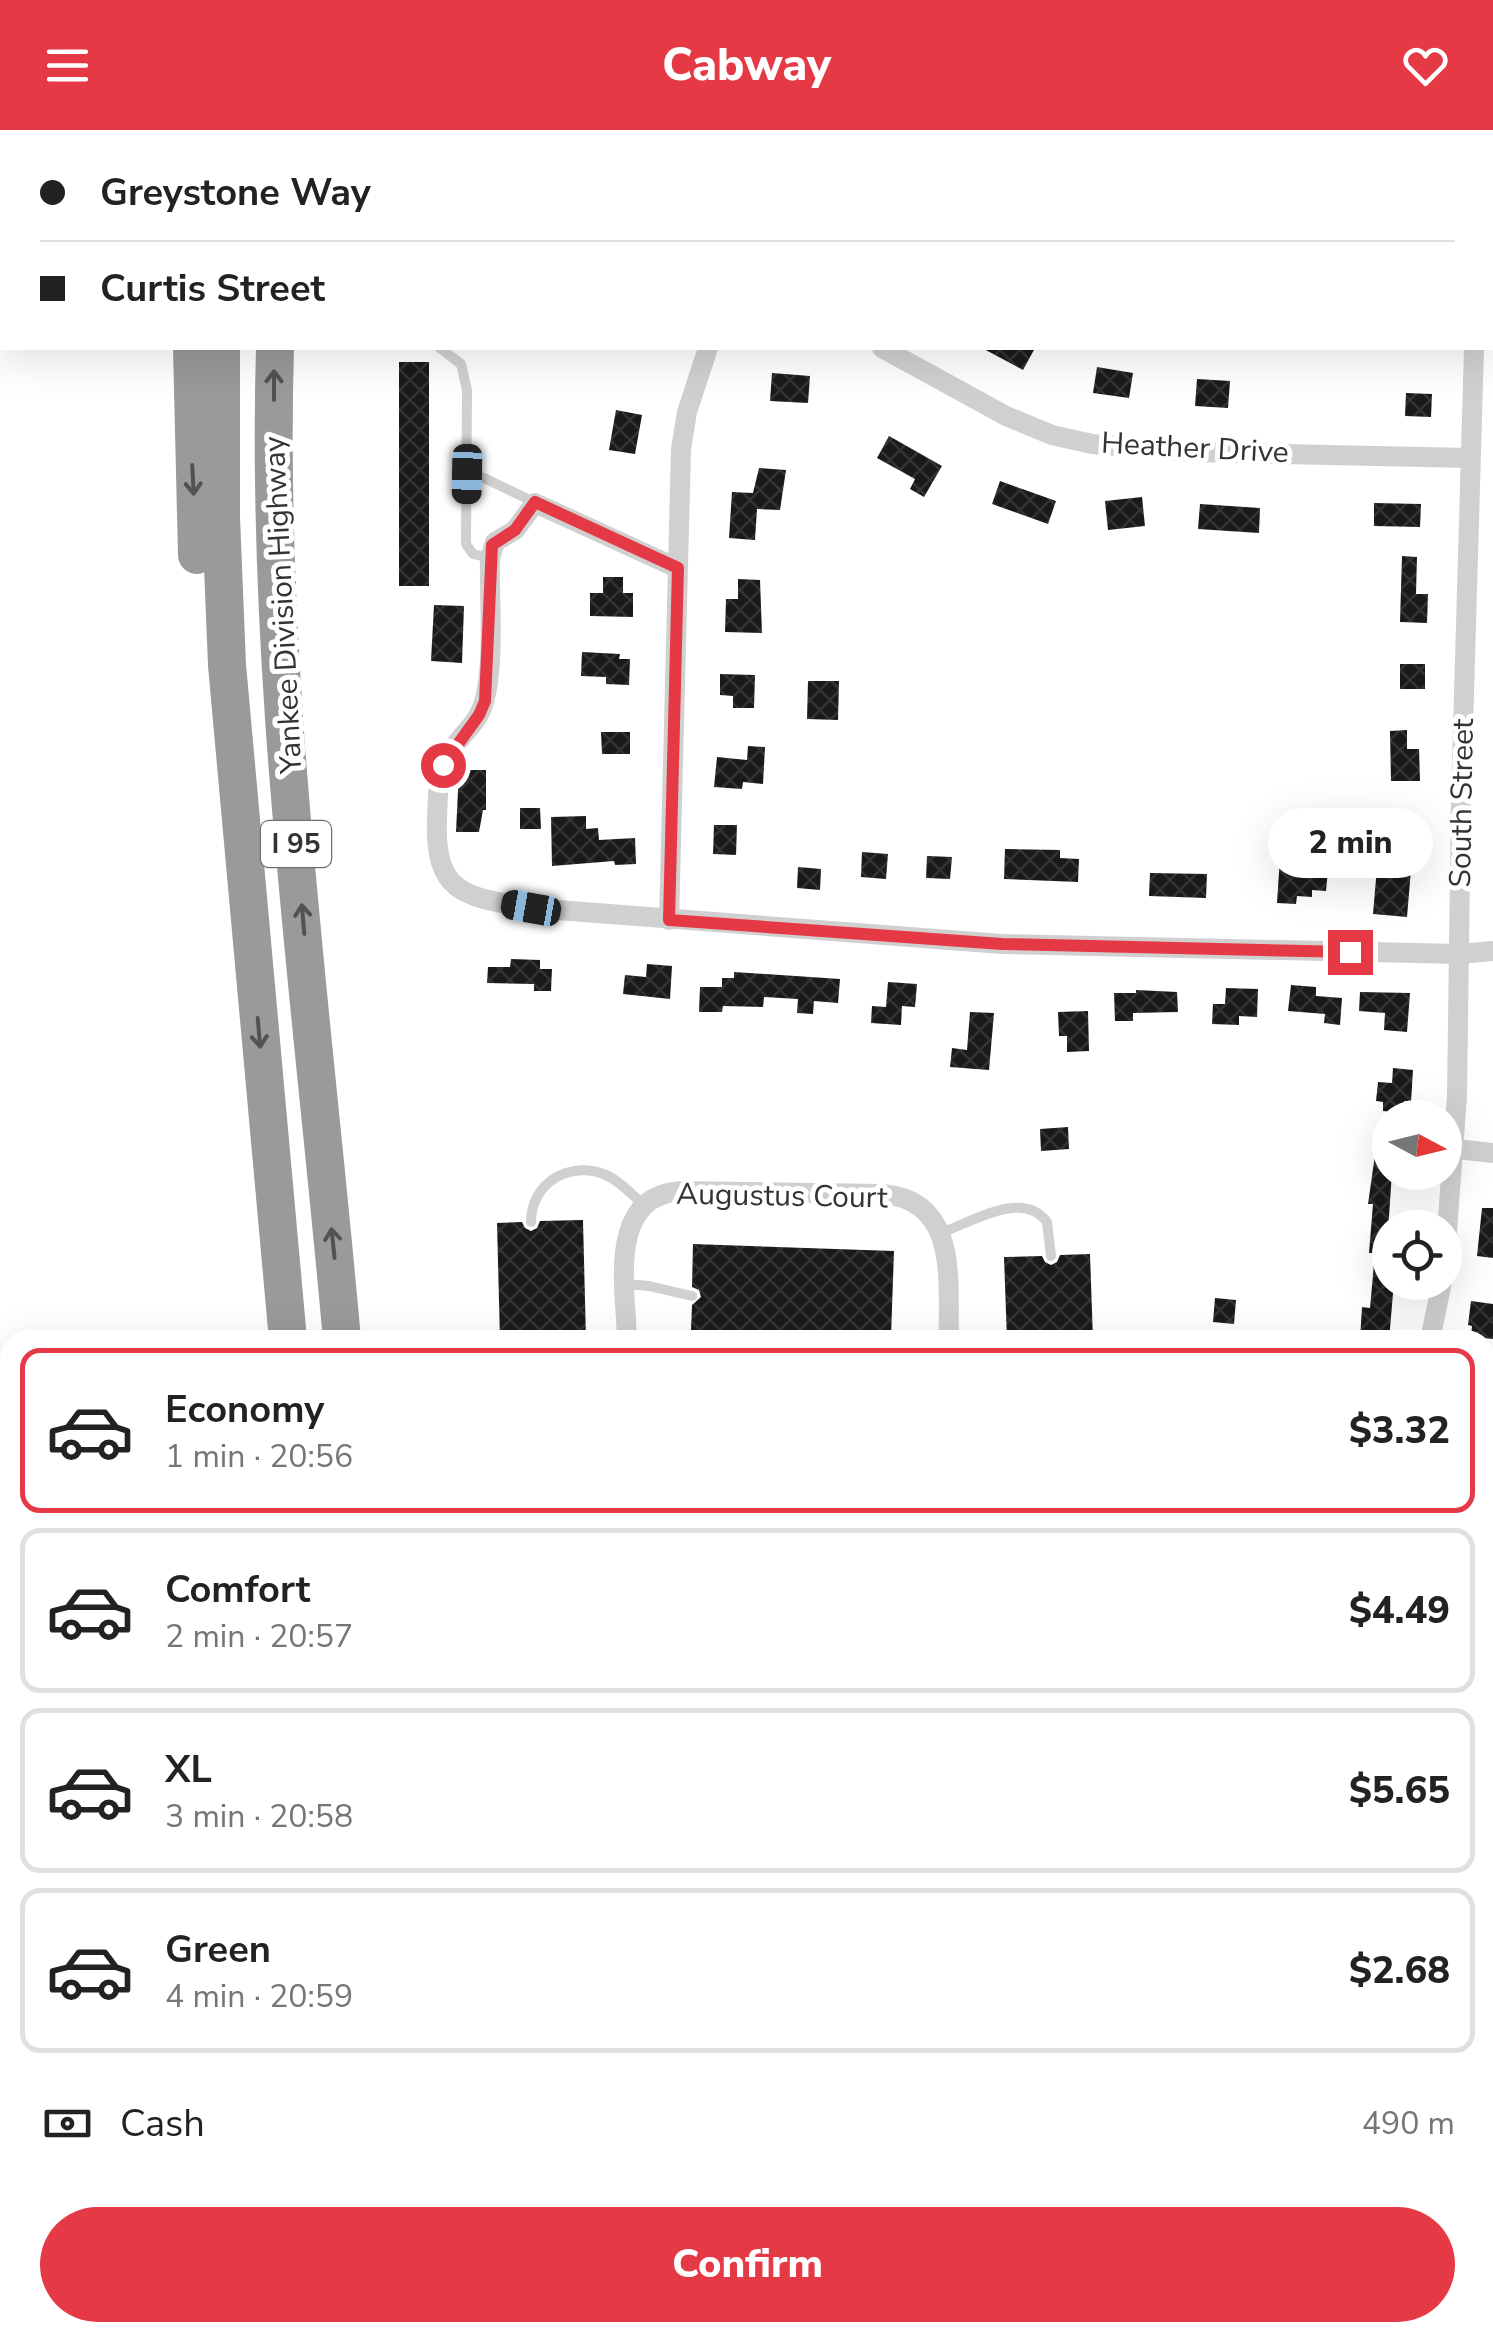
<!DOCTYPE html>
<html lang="en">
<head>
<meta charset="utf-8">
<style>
  :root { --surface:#fff; --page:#f6f6f6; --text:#222; --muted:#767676; --line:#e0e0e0; --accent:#e63946 }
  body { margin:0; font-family:"Nunito Sans",sans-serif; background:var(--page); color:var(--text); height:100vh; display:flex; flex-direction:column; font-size:38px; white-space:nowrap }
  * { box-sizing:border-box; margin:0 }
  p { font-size:32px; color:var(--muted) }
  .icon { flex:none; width:55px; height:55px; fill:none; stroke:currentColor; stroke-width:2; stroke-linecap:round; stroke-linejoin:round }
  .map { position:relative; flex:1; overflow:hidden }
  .sheet { position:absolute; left:0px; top:1200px; width:1495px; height:1012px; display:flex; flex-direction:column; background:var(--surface); border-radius:30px 30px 0 0; box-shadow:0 10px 40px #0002 }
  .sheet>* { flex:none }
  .guide { position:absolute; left:0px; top:0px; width:1495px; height:220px; box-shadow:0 10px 40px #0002; display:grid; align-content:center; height:220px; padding:0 40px; background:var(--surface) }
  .needle { width:65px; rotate:97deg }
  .controls { position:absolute; left:1372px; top:970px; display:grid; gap:20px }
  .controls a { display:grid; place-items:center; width:90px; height:90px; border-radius:50%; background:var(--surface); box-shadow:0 10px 40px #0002; font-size:50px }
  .end { position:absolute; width:45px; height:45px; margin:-22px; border:12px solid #e63946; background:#fff; box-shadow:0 0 0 5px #fff }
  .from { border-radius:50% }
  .bubble { position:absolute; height:70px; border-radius:35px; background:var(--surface); box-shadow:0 10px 40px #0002; font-size:32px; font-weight:800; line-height:70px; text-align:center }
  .car { position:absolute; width:30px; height:60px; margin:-30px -15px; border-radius:12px; box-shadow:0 0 8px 2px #0007; background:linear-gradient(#222 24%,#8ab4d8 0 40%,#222 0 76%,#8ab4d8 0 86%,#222 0) }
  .guide b { display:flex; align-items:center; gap:35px; height:95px; font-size:38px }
  .guide b+b { border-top:2px solid var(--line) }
  .guide i { width:25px; height:25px; background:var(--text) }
  ul { padding:18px 0 0; list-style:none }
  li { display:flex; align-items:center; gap:30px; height:165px; margin:0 20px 15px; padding:0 20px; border:5px solid var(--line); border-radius:20px }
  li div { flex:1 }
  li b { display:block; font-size:38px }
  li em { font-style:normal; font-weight:800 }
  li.current { border-color:var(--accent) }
  li>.icon { width:90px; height:90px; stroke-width:1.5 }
  .pay { display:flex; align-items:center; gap:25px; height:110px; padding:0 40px; font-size:38px }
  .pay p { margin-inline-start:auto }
  .action { display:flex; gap:20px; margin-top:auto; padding:20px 40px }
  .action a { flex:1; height:115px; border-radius:60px; background:var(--accent); color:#fff; font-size:40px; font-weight:800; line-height:115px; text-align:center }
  header { display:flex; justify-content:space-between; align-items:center; height:130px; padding:0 40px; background:var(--accent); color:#fff; font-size:45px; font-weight:800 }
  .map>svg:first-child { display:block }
</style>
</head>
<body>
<header><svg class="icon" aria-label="menu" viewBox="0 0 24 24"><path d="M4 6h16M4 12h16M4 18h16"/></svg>Cabway<svg class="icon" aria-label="heart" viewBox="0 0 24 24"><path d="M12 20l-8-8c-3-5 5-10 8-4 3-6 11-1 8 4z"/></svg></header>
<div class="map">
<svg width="1493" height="2211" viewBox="0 0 1493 2211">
  <defs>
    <pattern id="wetland-marsh" width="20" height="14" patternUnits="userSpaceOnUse" patternTransform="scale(2.5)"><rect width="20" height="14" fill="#e6ecdf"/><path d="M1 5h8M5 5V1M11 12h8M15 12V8" fill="none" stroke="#c6cbc0"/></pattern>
    <pattern id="building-cross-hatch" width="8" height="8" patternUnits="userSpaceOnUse" patternTransform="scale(2.5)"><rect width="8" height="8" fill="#1a1a1a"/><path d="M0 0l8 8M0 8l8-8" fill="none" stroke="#333"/></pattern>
  </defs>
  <rect width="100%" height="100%" fill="#fff"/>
  <!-- wetland -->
  <path fill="url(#wetland-marsh)" d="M1493,1413v269l-8,-20v-234z"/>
  <!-- building -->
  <g fill="url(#building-cross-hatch)">
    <path d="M982,218h53l-12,22z"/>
    <rect x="399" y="232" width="30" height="224"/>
    <path d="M1097,237l36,6 -4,25 -36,-5z"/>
    <path d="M772,243l38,3 -2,27 -38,-2z"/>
    <path d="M1197,249l33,2 -2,27 -33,-2z"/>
    <path d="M1406,263l26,1 -1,23 -26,-1z"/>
    <path d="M616,280l26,5 -7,39 -26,-4z"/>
    <path d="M889,306l53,30 -18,31 -14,-8 5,-10 -38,-21z"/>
    <path d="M759,338l27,2 -6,40 -23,-1 -2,31 -26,-2 3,-46 21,1z"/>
    <path d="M1000,351l56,20 -8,23 -56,-20z"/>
    <path d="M1142,367l3,29 -37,4 -3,-29z"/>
    <path d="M1374,373l47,1 -1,23 -46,-1z"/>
    <path d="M1200,374l60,4 -1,25 -61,-4z"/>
    <path d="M1402,426l15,1 -1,37h12l-1,29 -27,-1z"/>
    <path d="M603,447h20v16h10v24l-43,-1v-23h13z"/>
    <path d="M738,449l22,1 2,53 -37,-1 1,-33h12z"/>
    <path d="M434,475l30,1 -2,57 -31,-2z"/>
    <path d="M582,522l38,2 -1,5h11l-1,26 -23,-1v-7l-25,-1z"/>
    <rect x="1400" y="534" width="25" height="25"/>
    <path d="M720,544l35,1 -1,33h-21v-12l-13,-1z"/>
    <path d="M808,551h31l-1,39 -31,-1z"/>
    <path d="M1407,600v19h12l1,32h-29l-1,-50z"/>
    <path d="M601,602h29v22h-28z"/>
    <path d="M748,616l17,1 -2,37 -20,-2 -1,7 -28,-2 3,-30 30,3z"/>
    <path d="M459,640h27v40h-3l-4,22h-23z"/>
    <path d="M520,678h20l1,21h-21z"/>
    <path d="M586,686v13l12,-1 1,12 36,-2 1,26 -21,1 -1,-4 -62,5 -1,-49z"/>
    <path d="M714,695h23l-1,30 -23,-1z"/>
    <path d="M1380,702l34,2 -7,83 -34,-3z"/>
    <path d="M1005,719l55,1v8l19,1 -1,23 -74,-3z"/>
    <path d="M862,722l26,2 -2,25 -25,-2z"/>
    <path d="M927,726l25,1 -2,22 -24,-1z"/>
    <path d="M1280,727l16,1 -1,11 33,2 -2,20 -14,-1v7l-15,-1 -1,8 -19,-1z"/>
    <path d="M798,737l23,2 -1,21 -23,-2z"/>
    <path d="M1150,743l57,1 -1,24 -57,-2z"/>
    <path d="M511,829l29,1v9h12l-1,22h-17v-7l-47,-1 1,-16h22z"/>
    <path d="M647,834l25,2 -2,33 -47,-5 2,-19 21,2z"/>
    <path d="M734,842l106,7 -2,24 -24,-2 -1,13 -16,-1 1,-14 -34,-2 -1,10 -40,-1 -1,6h-23l1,-25h22v-9h12z"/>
    <path d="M888,852l29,2 -2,23 -13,-1 -1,19 -30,-2 1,-17 14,1z"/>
    <path d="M1291,855l25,2v9l26,2 -2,27 -16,-2 1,-9 -37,-3z"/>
    <path d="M1226,858l32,1 -1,28 -18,-1v9l-27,-1 1,-20h12z"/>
    <path d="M1136,860l41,2 1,20 -45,1v8h-18l-1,-28h22z"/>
    <path d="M1360,862l50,1 -3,39 -23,-2 1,-17 -26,-2z"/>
    <path d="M1088,881l1,40 -22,1v-16h-8l-1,-24z"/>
    <path d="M970,882l24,1 -5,57 -39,-3 2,-19 15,2z"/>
    <path d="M1393,938l20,2 -2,32 -7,-1v12l-21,-2v-9l-7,-1 2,-19 14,1z"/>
    <path d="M1068,997l1,22 -28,2 -1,-22z"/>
    <path d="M1378,1004h12l2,38 -4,59 2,51h4l-5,58h-29l2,-33 8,1 5,-55h-6l4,-49h-5z"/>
    <path d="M1482,1078h11v50l-16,-2z"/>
    <path d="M583,1090l3,120h-86l-3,-117 25,-1 3,6 6,3 6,-3 3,-7z"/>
    <path d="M693,1114l201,7 -3,86 -200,-7 1,-25 9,-8 -2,-7 -7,-3z"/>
    <path d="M1090,1124l3,86h-86l-3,-83 38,-1 3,6 6,3 6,-3 3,-7z"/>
    <path d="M1215,1168l21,2 -2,24 -21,-2z"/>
    <path d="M1471,1171l22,3v35l-22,-2 1,-11 -4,-1z"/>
  </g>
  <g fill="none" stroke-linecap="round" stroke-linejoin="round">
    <!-- lane -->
    <g stroke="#d0d0d0" stroke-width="10">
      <path d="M440,218l21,16 6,26 -1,154 7,10 17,4"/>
      <path d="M467,344l17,4 50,24"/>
      <path d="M531,1092c0,-39 38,-62 75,-47 14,6 26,20 38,30"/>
      <path d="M941,1103c31,-11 81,-44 106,-11l4,34"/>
      <path d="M626,1154l23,2 43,10"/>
      <path d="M1051,2202l2,9"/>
    </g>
    <!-- street -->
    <g stroke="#d0d0d0" stroke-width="20">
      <path d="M1492,75l1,-1"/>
      <path d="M882,218l124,68 46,19 40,9 102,8 276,6"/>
      <path d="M677,438l-142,-65 -20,27 -20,12 -5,16c-1,41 5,106 -6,144 -6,23 -28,36 -38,57 -9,18 -8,40 -9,60 -3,76 29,78 94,89l471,36 457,10 34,-3"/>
      <path d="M669,790l12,-471 6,-37 21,-64"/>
      <path d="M1456,1019l37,4"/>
      <path d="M1445,1128l12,-161 4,-299 13,-450"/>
      <path d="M627,1210c-1,-51 -21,-144 54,-149l202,3c78,7 64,90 66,146"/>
      <path d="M1430,1210l12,-58"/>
      <path d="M922,2202l2,9"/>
      <path d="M1247,2202v9"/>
    </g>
    <!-- highway -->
    <g stroke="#9a9a9a" stroke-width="38">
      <path d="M201,2l1,-2"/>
      <path d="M232,2v-2"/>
      <path d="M290,2l1,-2"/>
      <path d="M192,218l5,207"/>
      <path d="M221,218v169l6,148 61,675"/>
      <path d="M275,218c-10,331 38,662 67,992"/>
      <path d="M0,2174l10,-15"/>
      <path d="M305,2202l7,9"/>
      <path d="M396,2202l2,9"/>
      <path d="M450,2202l2,9"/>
      <path d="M637,2202l30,9"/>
      <path d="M11,2211l6,-9"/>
    </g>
  </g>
  <!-- one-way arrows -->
  <defs><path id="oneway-shaft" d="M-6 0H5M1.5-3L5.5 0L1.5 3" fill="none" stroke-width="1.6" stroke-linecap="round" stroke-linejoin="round" transform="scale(2.5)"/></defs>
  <g stroke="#525252">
    <use href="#oneway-shaft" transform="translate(274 255) rotate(-90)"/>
    <use href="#oneway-shaft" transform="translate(193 350) rotate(87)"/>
    <use href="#oneway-shaft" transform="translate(303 789) rotate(-95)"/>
    <use href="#oneway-shaft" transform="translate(259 903) rotate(85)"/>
    <use href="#oneway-shaft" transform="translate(333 1113) rotate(-96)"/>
  </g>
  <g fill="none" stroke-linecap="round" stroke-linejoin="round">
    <!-- route -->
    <path stroke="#e63946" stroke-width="12" d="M443,635l36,-50 6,-14 7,-156 23,-15 20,-28 143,66 -9,352 333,24 348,8"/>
  </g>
  <g text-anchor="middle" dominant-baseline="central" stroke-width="10" stroke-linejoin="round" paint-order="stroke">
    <!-- shield labels -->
    <rect fill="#fff" stroke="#707070" stroke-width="2.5" x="261" y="691" width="70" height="46" rx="8"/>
    <g font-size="28" font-weight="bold" fill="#333">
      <text x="296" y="714">I 95</text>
    </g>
    <!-- street labels -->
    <g font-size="30" fill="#333" stroke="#fff">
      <text transform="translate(1195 318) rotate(3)">Heather Drive</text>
      <text transform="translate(283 475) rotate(-93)">Yankee Division Highway</text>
      <text transform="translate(1462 673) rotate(-89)">South Street</text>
      <text transform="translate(782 1066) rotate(1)">Augustus Court</text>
    </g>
  </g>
</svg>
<div class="controls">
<a><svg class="needle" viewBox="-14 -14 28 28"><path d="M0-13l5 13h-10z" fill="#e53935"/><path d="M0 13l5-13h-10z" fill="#767676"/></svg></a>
<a><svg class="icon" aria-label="locate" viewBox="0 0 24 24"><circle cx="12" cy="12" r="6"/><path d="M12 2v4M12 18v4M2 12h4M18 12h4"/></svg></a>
</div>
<i class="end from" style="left:443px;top:635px"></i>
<i class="end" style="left:1350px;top:822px"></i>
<div class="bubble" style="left:1268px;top:678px;width:165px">2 min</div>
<i class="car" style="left:467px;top:344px;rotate:181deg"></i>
<i class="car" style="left:531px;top:778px;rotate:280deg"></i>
<div class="guide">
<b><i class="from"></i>Greystone Way</b>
<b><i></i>Curtis Street</b>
</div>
<section class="sheet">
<ul>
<li class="current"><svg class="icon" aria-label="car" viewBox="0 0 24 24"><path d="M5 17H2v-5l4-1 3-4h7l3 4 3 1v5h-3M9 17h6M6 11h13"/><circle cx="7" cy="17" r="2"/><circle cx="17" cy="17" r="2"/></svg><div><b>Economy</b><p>1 min · 20:56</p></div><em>$3.32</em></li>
<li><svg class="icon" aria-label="car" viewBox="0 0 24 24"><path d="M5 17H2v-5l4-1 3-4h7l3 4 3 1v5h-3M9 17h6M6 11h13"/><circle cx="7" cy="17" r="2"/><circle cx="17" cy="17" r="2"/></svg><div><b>Comfort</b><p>2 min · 20:57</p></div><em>$4.49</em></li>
<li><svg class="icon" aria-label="car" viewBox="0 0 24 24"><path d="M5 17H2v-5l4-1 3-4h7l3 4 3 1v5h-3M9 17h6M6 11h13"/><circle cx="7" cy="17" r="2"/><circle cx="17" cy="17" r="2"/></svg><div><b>XL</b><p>3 min · 20:58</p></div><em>$5.65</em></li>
<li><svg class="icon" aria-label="car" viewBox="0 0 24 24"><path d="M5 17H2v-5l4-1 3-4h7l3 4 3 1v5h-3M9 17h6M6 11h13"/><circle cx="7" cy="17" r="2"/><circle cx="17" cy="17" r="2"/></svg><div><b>Green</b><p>4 min · 20:59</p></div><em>$2.68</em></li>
</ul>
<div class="pay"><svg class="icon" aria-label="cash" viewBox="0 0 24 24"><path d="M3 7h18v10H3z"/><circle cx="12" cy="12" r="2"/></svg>Cash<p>490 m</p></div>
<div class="action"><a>Confirm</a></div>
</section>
</div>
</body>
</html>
